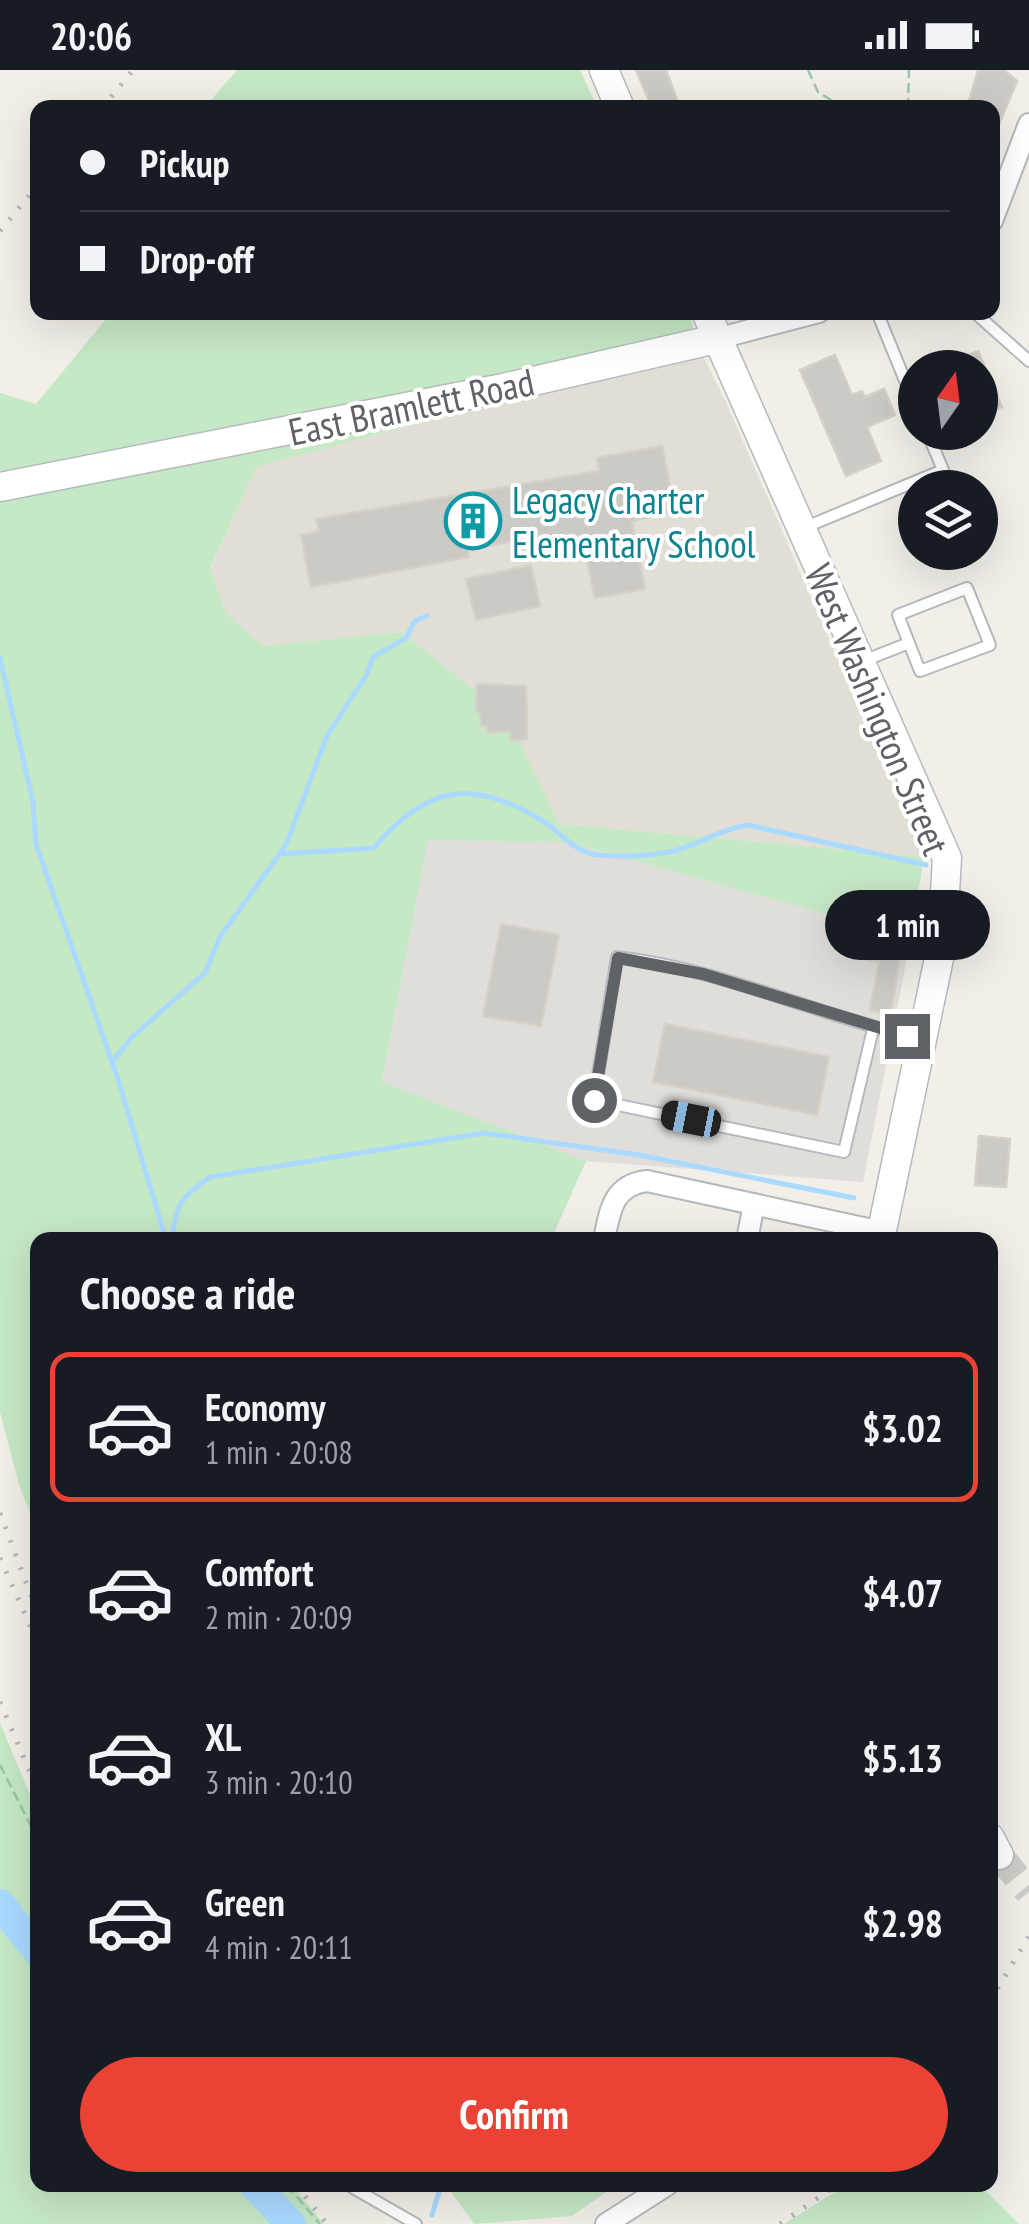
<!DOCTYPE html>
<html lang="en">
<head>
<meta charset="utf-8">
<style>
  :root { --surface:#171b24; --page:#20242c; --text:#f1f3f6; --muted:#9ea1a6; --line:#363941; --accent:#ea4335 }
  body { margin:0; font-family:"PT Sans Narrow",sans-serif; background:var(--page); color:var(--text); height:100vh; display:flex; flex-direction:column; font-size:38px; white-space:nowrap }
  * { box-sizing:border-box; margin:0 }
  p { font-size:32px; color:var(--muted) }
  .icon { flex:none; width:55px; height:55px; fill:none; stroke:currentColor; stroke-width:2; stroke-linecap:round; stroke-linejoin:round }
  .map { position:relative; flex:1; overflow:hidden }
  .drawer { position:absolute; left:30px; top:1162px; width:968px; height:960px; display:flex; flex-direction:column; background:var(--surface); border-radius:20px; box-shadow:0 10px 40px #0002 }
  .drawer>* { flex:none }
  .guide { position:absolute; left:30px; top:30px; width:970px; height:220px; border-radius:20px; box-shadow:0 10px 40px #0002; display:grid; align-content:center; height:220px; padding:0 50px; background:var(--surface) }
  .needle { width:65px; rotate:14deg }
  .buttons { position:absolute; left:898px; top:280px; display:grid; gap:20px }
  .buttons a { display:grid; place-items:center; width:100px; height:100px; border-radius:50%; background:var(--surface); box-shadow:0 10px 40px #0002; font-size:50px }
  .end { position:absolute; width:45px; height:45px; margin:-22px; border:12px solid #5f6368; background:#fff; box-shadow:0 0 0 5px #fff }
  .from { border-radius:50% }
  .bubble { position:absolute; height:70px; border-radius:35px; background:var(--surface); box-shadow:0 10px 40px #0002; font-size:32px; font-weight:800; line-height:70px; text-align:center }
  .car { position:absolute; width:30px; height:60px; margin:-30px -15px; border-radius:12px; box-shadow:0 0 8px 2px #0007; background:linear-gradient(#222 24%,#8ab4d8 0 40%,#222 0 76%,#8ab4d8 0 86%,#222 0) }
  .guide b { display:flex; align-items:center; gap:35px; height:95px; font-size:38px }
  .guide b+b { border-top:2px solid var(--line) }
  .guide i { width:25px; height:25px; background:var(--text) }
  ul { padding:0; list-style:none }
  li { display:flex; align-items:center; gap:30px; height:150px; margin:0 20px 15px; padding:0 30px; border:5px solid transparent; border-radius:20px }
  li div { flex:1 }
  li b { display:block; font-size:38px }
  li em { font-style:normal; font-weight:800 }
  li.selected { border-color:var(--accent) }
  li>.icon { width:90px; height:90px; stroke-width:1.5 }
  h2 { padding:0 50px; font-size:45px; line-height:120px }
  .button { display:flex; gap:20px; margin-top:auto; padding:20px 50px }
  .button a { flex:1; height:115px; border-radius:60px; background:var(--accent); color:#fff; font-size:40px; font-weight:800; line-height:115px; text-align:center }
  .status { display:flex; justify-content:space-between; align-items:center; height:70px; padding:0 50px; background:var(--surface); direction:ltr }
  .status svg { height:28px; fill:currentColor }
  .map>svg:first-child { display:block }
</style>
</head>
<body>
<div class="status"><b>20:06</b><svg viewBox="0 0 49 12"><path d="M0 12V9h3v3zM5 12V6h3v6zM10 12V3h3v9zM15 12V0h3v12zM26 1h20v11H26zM47 4h2v5h-2z"/></svg></div>
<div class="map">
<svg width="1029" height="2154" viewBox="0 0 1029 2154">
  <rect width="100%" height="100%" fill="#f1efe8"/>
  <!-- industrial -->
  <path fill="#e0deda" d="M428,769l139,3 344,96 -48,244 -277,-21 -204,-78z"/>
  <!-- education -->
  <path fill="#e1ded6" d="M699,278l27,54 198,455 -365,-33 -52,-107 -106,-85 -139,14 -36,-33 -16,-43 46,-103z"/>
  <!-- green -->
  <g fill="#c5e8c5">
    <path d="M237,0h343l17,37h-392z"/>
    <path d="M111,243h578l10,35 -443,119 -46,102 16,44 36,33 139,-14 107,85 51,107 365,33 -13,81 -344,-96 -139,-2 -46,242 204,79 -35,79h-513l-1,289 -17,-41 -20,-76v-1019l36,11z"/>
    <path d="M0,1653l37,88 1,374h254l32,39h-324z"/>
    <path d="M446,2115h170l-44,31 -98,8z"/>
    <path d="M846,2115h134l39,39h-235z"/>
  </g>
  <g fill="none" stroke-linecap="round" stroke-linejoin="round">
    <!-- stream -->
    <g stroke="#aadaff" stroke-width="5">
      <path d="M0,588l33,144 3,42 82,235 48,161"/>
      <path d="M280,784l94,-6c51,-61 97,-71 167,-28 20,12 33,33 58,35 21,2 49,1 70,-3 27,-5 50,-23 79,-27l178,40"/>
      <path d="M112,992l21,-26 72,-63 15,-36 66,-92 41,-109 40,-62 6,-17 33,-19 9,-17 12,-5"/>
      <path d="M172,1170c5,-39 8,-41 38,-63l274,-44 155,22 215,43"/>
      <path d="M432,2145l9,-30"/>
    </g>
    <!-- river -->
    <g stroke="#aadaff" stroke-width="30">
      <path d="M0,1834l38,48"/>
      <path d="M254,2115l37,39"/>
    </g>
  </g>
  <!-- building -->
  <g fill="#cccac5" stroke="#d6d1c6" stroke-width="2.5">
    <path d="M636,0h30l14,38h-28z"/>
    <path d="M978,0h26l13,11 -24,58 -1,-31h-25z"/>
    <path d="M978,281l24,56 -22,9v-48h-10l-5,-12z"/>
    <path d="M835,285l17,40 10,-4 3,6 19,-8 11,26 -28,12 14,34 -35,15 -46,-106z"/>
    <path d="M662,376l13,66 -43,9 13,68 -50,9 -10,-49 -43,8 -4,-21 -70,14 1,7 -158,30 -10,-52 18,-4 -3,-12 283,-48 -2,-13z"/>
    <path d="M531,495l9,41 -64,14 -10,-41z"/>
    <path d="M477,614l49,2 1,53 -16,2 -1,-10 -22,2 -1,-7h-6l-1,-14h-4z"/>
    <path d="M501,854l58,11 -18,91 -58,-10z"/>
    <path d="M865,865l37,7 -11,72 -21,-4 9,-48 -19,-4z"/>
    <path d="M665,954l164,33 -12,58 -164,-33z"/>
    <path d="M979,1066l31,3 -4,48 -31,-2z"/>
  </g>
  <g fill="none" stroke-linecap="round" stroke-linejoin="round">
    <!-- secondary-tunnel -->
    <path stroke="#ccccc8" stroke-width="28" stroke-dasharray="28 14" stroke-linecap="butt" d="M999,1785l30,37"/>
    <!-- lane casing -->
    <g stroke="#b5b8bc" stroke-width="14">
      <g id="lane">
        <path d="M992,103l16,6"/>
        <path d="M877,242l38,93"/>
        <path d="M974,242l55,49"/>
        <path d="M801,459l142,-59 -16,-38"/>
        <path d="M967,518l23,57 -70,26 -22,-56z"/>
        <path d="M863,591l46,-18"/>
        <path d="M873,959l-29,123 -250,-52 23,-143c105,12 203,59 305,83"/>
        <path d="M348,2115l68,39"/>
      </g>
    </g>
    <!-- street casing -->
    <g stroke="#b5b8bc" stroke-width="24">
      <g id="street">
        <path d="M992,151l37,-97"/>
        <path d="M716,269l103,-27"/>
        <path d="M604,1170c6,-30 9,-55 43,-59l235,51"/>
        <path d="M747,1170l7,-36"/>
        <path d="M606,2154l61,-39"/>
      </g>
    </g>
    <!-- secondary casing -->
    <g stroke="#b6babf" stroke-width="31">
      <g id="secondary">
        <path d="M604,0l16,38"/>
        <path d="M706,242l241,546 -5,86 -62,296"/>
        <path d="M0,417l503,-99 213,-49"/>
        <path d="M990,1768l9,17"/>
      </g>
    </g>
    <!-- path -->
    <g stroke="#9cc7a9" stroke-width="2.5" stroke-dasharray="10 5" stroke-linecap="butt">
      <path d="M808,0l10,22 26,16"/>
      <path d="M908,38l1,-38"/>
      <path d="M0,1695l38,75"/>
      <path d="M287,2115l33,39"/>
    </g>
    <!-- lane -->
    <use href="#lane" stroke="#fff" stroke-width="10"/>
    <!-- street -->
    <use href="#street" stroke="#fff" stroke-width="20"/>
    <!-- secondary -->
    <use href="#secondary" stroke="#fff" stroke-width="28"/>
    <!-- rail -->
    <g stroke="#b6b7b8" stroke-width="5" stroke-dasharray="2.5 12" stroke-linecap="butt">
      <path d="M102,38l31,-38"/>
      <path d="M0,161l38,-46"/>
      <path d="M0,1443l38,101"/>
      <path d="M0,1488l38,86"/>
      <path d="M0,1632l38,89"/>
      <path d="M990,1931l39,-65"/>
      <path d="M296,2115l31,39"/>
      <path d="M780,2154l57,-39"/>
    </g>
  </g>
  <g fill="none" stroke-linecap="round" stroke-linejoin="round">
    <!-- route -->
    <path stroke="#5f6368" stroke-width="12" d="M594,1030l24,-142 85,16 204,62"/>
  </g>
  <!-- icons -->
  <defs>
    <g id="building-ring" transform="scale(2.875)"><circle r="9.5" fill="#fff" stroke="#0f9aa8" stroke-width="1.5"/><path d="M-4-6H4V6H1V3H-1V6H-4ZM-2.5-4.3h1.7v1.8h-1.7ZM.8-4.3h1.7v1.8H.8ZM-2.5-1h1.7V.8h-1.7ZM.8-1h1.7V.8H.8Z" fill="#0f9aa8"/></g>
  </defs>
  <g fill-rule="evenodd">
    <use href="#building-ring" x="473" y="451"/>
  </g>
  <g text-anchor="middle" dominant-baseline="central" stroke-width="8" stroke-linejoin="round" paint-order="stroke">
    <!-- street labels -->
    <g font-size="38" fill="#5f6368" stroke="#fff">
      <text transform="translate(411 336) rotate(-12)">East Bramlett Road</text>
      <text transform="translate(878 639) rotate(67)">West Washington Street</text>
    </g>
    <!-- culture labels -->
    <g font-size="38" fill="#0d838f" stroke="#fff" text-anchor="start">
      <text x="512" y="429">Legacy Charter<tspan x="512" dy="44">Elementary School</tspan></text>
    </g>
  </g>
</svg>
<div class="buttons">
<a><svg class="needle" viewBox="-14 -14 28 28"><path d="M0-13l5 13h-10z" fill="#e53935"/><path d="M0 13l5-13h-10z" fill="#9ea1a6"/></svg></a>
<a><svg class="icon" aria-label="layers" viewBox="0 0 24 24"><path d="M12 4l9 5-9 5-9-5zM3 14l9 5 9-5"/></svg></a>
</div>
<i class="end from" style="left:594px;top:1030px"></i>
<i class="end" style="left:907px;top:966px"></i>
<div class="bubble" style="left:825px;top:820px;width:165px">1 min</div>
<i class="car" style="left:691px;top:1049px;rotate:281deg"></i>
<div class="guide">
<b><i class="from"></i>Pickup</b>
<b><i></i>Drop-off</b>
</div>
<section class="drawer">
<h2>Choose a ride</h2>
<ul>
<li class="selected"><svg class="icon" aria-label="car" viewBox="0 0 24 24"><path d="M5 17H2v-5l4-1 3-4h7l3 4 3 1v5h-3M9 17h6M6 11h13"/><circle cx="7" cy="17" r="2"/><circle cx="17" cy="17" r="2"/></svg><div><b>Economy</b><p>1 min · 20:08</p></div><em>$3.02</em></li>
<li><svg class="icon" aria-label="car" viewBox="0 0 24 24"><path d="M5 17H2v-5l4-1 3-4h7l3 4 3 1v5h-3M9 17h6M6 11h13"/><circle cx="7" cy="17" r="2"/><circle cx="17" cy="17" r="2"/></svg><div><b>Comfort</b><p>2 min · 20:09</p></div><em>$4.07</em></li>
<li><svg class="icon" aria-label="car" viewBox="0 0 24 24"><path d="M5 17H2v-5l4-1 3-4h7l3 4 3 1v5h-3M9 17h6M6 11h13"/><circle cx="7" cy="17" r="2"/><circle cx="17" cy="17" r="2"/></svg><div><b>XL</b><p>3 min · 20:10</p></div><em>$5.13</em></li>
<li><svg class="icon" aria-label="car" viewBox="0 0 24 24"><path d="M5 17H2v-5l4-1 3-4h7l3 4 3 1v5h-3M9 17h6M6 11h13"/><circle cx="7" cy="17" r="2"/><circle cx="17" cy="17" r="2"/></svg><div><b>Green</b><p>4 min · 20:11</p></div><em>$2.98</em></li>
</ul>
<div class="button"><a>Confirm</a></div>
</section>
</div>
</body>
</html>
